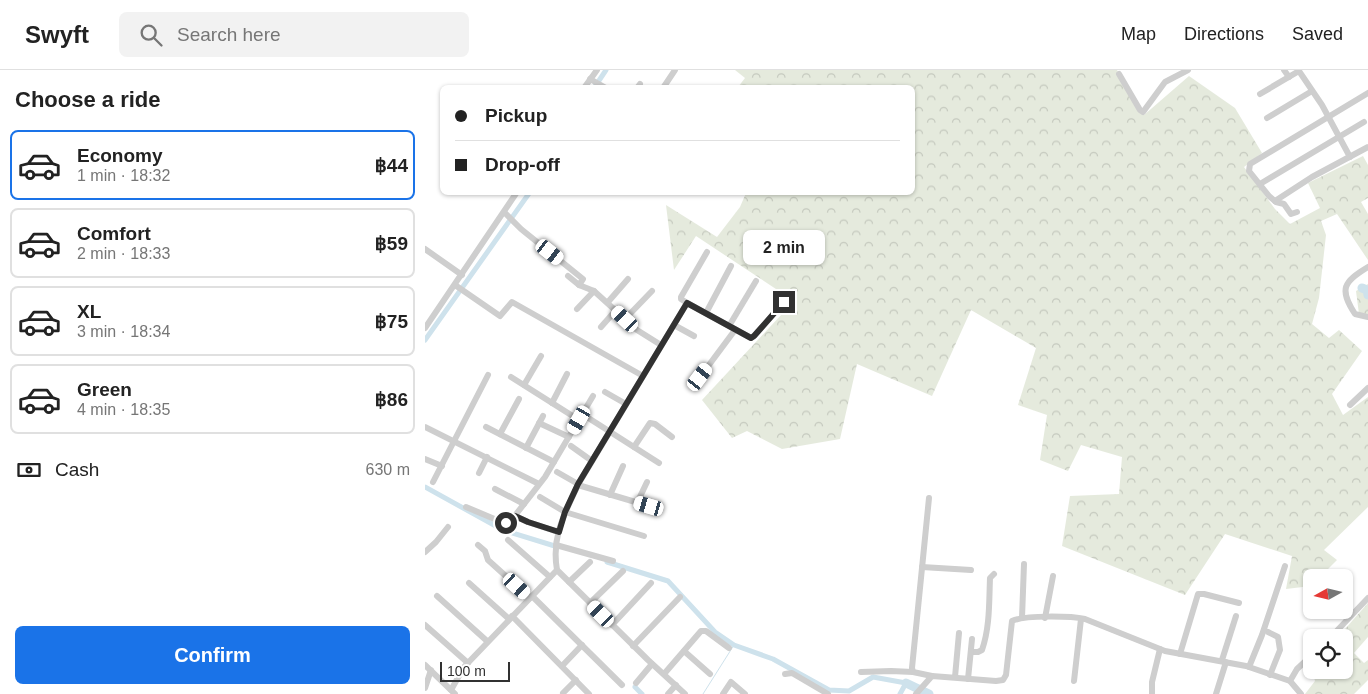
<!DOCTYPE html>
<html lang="en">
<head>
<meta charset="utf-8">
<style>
  :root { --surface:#fff; --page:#f2f2f2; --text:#222; --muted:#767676; --line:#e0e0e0; --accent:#1a73e8 }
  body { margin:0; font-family:Arial,sans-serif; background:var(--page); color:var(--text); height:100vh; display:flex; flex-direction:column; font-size:19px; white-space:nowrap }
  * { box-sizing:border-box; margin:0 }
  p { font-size:16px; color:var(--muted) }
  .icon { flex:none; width:28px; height:28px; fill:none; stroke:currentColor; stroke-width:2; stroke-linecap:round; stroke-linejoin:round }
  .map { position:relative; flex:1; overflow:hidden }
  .panel { display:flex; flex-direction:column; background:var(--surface); width:425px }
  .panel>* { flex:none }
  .banner { position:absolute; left:15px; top:15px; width:475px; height:110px; border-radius:8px; box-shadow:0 1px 4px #0004; display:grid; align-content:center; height:110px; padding:0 15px; background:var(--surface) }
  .needle { width:32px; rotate:262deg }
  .controls { position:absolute; left:878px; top:499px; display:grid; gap:10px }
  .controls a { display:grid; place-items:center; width:50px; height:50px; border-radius:8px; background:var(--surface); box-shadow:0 1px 4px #0004; font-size:25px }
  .scale { position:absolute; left:15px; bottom:12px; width:70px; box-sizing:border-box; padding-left:5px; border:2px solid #313131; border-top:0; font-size:14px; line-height:18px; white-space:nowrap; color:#313131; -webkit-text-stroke:4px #fff; paint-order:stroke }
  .end { position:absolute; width:22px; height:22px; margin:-11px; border:6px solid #313131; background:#fff; box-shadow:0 0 0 2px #fff }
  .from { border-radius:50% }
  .bubble { position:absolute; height:35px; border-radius:8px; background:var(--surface); box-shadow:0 1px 4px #0004; font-size:16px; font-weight:600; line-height:35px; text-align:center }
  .car { position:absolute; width:15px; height:30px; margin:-15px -8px; border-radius:6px; box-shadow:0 0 4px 1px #0007; background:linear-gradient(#fff 24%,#345 0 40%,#fff 0 76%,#345 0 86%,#fff 0) }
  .banner b { display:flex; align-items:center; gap:18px; height:48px; font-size:19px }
  .banner b+b { border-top:1px solid var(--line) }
  .banner i { width:12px; height:12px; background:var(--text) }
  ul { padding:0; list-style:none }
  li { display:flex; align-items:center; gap:15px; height:70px; margin:0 10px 8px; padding:0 5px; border:2px solid var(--line); border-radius:8px }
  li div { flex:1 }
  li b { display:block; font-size:19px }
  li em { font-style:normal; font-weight:600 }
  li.active { border-color:var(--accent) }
  li>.icon { width:45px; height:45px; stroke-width:1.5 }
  h2 { padding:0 15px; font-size:22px; line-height:60px }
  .pay { display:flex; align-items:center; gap:12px; height:55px; padding:0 15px; font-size:19px }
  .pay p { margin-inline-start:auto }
  .button { display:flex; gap:10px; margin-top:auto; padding:10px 15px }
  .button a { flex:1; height:58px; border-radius:8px; background:var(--accent); color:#fff; font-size:20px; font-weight:600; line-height:58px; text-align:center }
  header { display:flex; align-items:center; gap:30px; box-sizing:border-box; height:70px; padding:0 25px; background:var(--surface); border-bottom:1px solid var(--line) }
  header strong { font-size:24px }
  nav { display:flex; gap:28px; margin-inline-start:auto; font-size:18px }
  .search { width:350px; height:45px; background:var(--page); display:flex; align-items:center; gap:12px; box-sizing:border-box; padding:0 18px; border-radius:8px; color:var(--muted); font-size:19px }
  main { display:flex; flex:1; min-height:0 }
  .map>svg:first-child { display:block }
</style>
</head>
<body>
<header>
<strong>Swyft</strong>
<div class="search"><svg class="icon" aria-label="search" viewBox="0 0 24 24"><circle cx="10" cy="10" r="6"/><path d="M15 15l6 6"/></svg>Search here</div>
<nav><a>Map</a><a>Directions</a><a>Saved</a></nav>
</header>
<main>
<section class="panel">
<h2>Choose a ride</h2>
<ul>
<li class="active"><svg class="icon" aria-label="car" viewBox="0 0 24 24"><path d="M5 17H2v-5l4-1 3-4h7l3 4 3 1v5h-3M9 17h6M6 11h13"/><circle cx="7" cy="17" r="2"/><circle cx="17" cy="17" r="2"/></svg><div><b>Economy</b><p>1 min · 18:32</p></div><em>฿44</em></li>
<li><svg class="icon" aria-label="car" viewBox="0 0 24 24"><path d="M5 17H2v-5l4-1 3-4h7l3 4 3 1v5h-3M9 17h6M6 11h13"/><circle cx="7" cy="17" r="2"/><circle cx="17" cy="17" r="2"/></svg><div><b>Comfort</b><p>2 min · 18:33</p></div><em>฿59</em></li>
<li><svg class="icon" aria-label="car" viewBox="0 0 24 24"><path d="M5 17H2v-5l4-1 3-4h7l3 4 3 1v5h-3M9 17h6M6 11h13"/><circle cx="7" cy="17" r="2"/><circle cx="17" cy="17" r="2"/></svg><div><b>XL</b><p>3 min · 18:34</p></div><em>฿75</em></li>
<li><svg class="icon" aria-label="car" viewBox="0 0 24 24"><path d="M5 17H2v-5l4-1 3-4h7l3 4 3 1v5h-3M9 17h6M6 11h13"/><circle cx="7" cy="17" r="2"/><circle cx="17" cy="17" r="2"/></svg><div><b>Green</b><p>4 min · 18:35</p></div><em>฿86</em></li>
</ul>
<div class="pay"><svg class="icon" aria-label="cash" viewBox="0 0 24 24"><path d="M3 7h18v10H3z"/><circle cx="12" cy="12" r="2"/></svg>Cash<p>630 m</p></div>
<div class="button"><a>Confirm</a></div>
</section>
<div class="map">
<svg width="943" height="624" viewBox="0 0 943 624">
  <defs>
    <pattern id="forest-crowns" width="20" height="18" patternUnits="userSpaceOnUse" patternTransform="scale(1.25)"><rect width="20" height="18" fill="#e5eadd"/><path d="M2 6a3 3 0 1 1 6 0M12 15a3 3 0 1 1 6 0" fill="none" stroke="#c5c9be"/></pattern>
  </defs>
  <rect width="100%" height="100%" fill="#fff"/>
  <!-- forest -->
  <g fill="url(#forest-crowns)">
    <path d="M310,0h382l27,45 45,-39 46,32 27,45 -18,14 31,42 15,15 30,-16 -12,-25 55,-27 5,9v33l-7,4 7,12v46l-31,-46 -16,7 5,14 -7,63 -7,26 17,14 10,-8 23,21 -30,43 11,21 25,-18v110l-44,43 13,10 -17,17 -9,1v8l-25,3 6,-33 -67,-22 -40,61 -123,-49 8,-50 49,-2 3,-37 -41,-12 -13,26 -28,-11 7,-45 -29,-10 18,-57 -65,-38 -39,86 -75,-32 -17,75 -58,10 -35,-18 -15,7 -30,-38 92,-99 -98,-65 -22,34 -8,-65 51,32 23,-30 6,-14 167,-1v-104l-175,-1 7,-9z"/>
    <path d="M943,214v31l-9,-1 -3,-23z"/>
    <path d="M943,533v34l-14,16 10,10 4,-3v20l-14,14h-49l10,-13 -1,-4 6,-6 4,4 6,-5h14v-32l-6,-1z"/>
  </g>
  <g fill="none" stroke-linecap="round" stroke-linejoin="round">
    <!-- stream -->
    <path stroke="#cee2ec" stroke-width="1" d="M278,624l31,-49"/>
    <!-- canal -->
    <g stroke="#cee2ec" stroke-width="5">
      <path d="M169,18l12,-18"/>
      <path d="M0,270l105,-148"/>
      <path d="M0,417l78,43 55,17"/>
      <path d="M182,492l61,19 47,51 19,13 39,14 56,31 20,1 24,-14 33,6 -6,11"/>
      <path d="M210,617l7,7"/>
    </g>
    <!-- river -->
    <g stroke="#cee2ec" stroke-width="9">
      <path d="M937,218l5,2 1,5"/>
      <path d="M481,613l23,11"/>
    </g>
    <!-- minor -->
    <g stroke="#cecece" stroke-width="6">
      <path d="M859,0l5,7"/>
      <path d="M694,4l21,36 3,2 22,-30 23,-12"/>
      <path d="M165,9l16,9"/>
      <path d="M159,18l13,-18"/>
      <path d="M212,18l3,-4"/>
      <path d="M238,18l12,-18"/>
      <path d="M835,24l39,-23 23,34 28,52"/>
      <path d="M842,48l45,-27"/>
      <path d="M835,114l104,-62"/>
      <path d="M850,131l37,-24 56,-30"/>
      <path d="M79,142l17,17 62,50 -4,6 15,6 43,39 24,15"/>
      <path d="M872,142l-6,2 -7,-10 -8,-2 -7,-6 -20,-25 1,-7 118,-71"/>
      <path d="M0,179l37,26"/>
      <path d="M943,197c-25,15 -29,22 -13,47l13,3"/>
      <path d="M143,206l11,9"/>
      <path d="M30,215l45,31 12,-14 131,74"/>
      <path d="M183,232l20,-23"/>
      <path d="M262,233l-6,-4v-2l26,-45"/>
      <path d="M152,239l17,-18"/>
      <path d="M281,243l25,-47"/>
      <path d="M200,249l27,-28"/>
      <path d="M249,255l20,11"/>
      <path d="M304,256l27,-45"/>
      <path d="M176,257l15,-17"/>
      <path d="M0,258l92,-136"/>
      <path d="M86,307l68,43"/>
      <path d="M275,307l35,-47"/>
      <path d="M99,315l17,-29"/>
      <path d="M180,322l21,12"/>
      <path d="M127,333l15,-29"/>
      <path d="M925,335l18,-17"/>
      <path d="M165,349l69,44"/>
      <path d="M114,353l30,14"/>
      <path d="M0,357l114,57"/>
      <path d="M61,357l68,35"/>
      <path d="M75,364l19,-35"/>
      <path d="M146,376l21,15"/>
      <path d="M209,377l16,-24 5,1 17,13"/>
      <path d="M101,378l17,-32"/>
      <path d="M0,389l17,7"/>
      <path d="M132,402l21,12"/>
      <path d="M54,403l8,-16"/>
      <path d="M8,412l55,-107"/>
      <path d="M153,415l71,21"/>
      <path d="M70,419l29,15"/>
      <path d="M185,425l13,-29"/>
      <path d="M115,427l25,15 79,24"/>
      <path d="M504,428l-17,170 1,4 19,4"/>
      <path d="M212,433l10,-21"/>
      <path d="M41,437l38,16 6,-1 35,-45 48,-81"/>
      <path d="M90,446l13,6 30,10"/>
      <path d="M83,470l42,37"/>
      <path d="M53,475l7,6 3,9 42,38"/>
      <path d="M131,475l57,16"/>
      <path d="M0,482l11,-10 12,-15"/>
      <path d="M497,497l49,3"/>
      <path d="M132,500l91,90 37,34"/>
      <path d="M144,512l21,-20"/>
      <path d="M44,513l40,36"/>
      <path d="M12,526l50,45"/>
      <path d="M107,526l90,89"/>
      <path d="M165,533l33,-32"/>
      <path d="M87,546l77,78"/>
      <path d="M597,548l2,-54"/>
      <path d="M620,548l8,-42"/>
      <path d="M0,555l43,38"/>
      <path d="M187,555l39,-42"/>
      <path d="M843,562l10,5 2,13 -10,25"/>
      <path d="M905,568l38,-40"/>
      <path d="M208,576l47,-49"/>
      <path d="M259,581l26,23"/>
      <path d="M546,582h7l4,-2c8,-23 7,-48 8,-72l4,-4"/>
      <path d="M755,584l18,-60h6l35,9"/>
      <path d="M797,590l14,-44"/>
      <path d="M0,595l30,29"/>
      <path d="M137,596l20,-21"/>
      <path d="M824,597l13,-32 23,-69"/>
      <path d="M436,602l30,-1 22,1"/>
      <path d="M239,604l37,-43h5l23,17"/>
      <path d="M360,604l7,-1 36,21"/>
      <path d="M530,607l4,-44"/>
      <path d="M543,609l4,-40"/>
      <path d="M649,611l7,-62"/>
      <path d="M865,611l7,-12 14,-13"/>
      <path d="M211,613l16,-19"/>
      <path d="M0,618l6,-18"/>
      <path d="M26,620l13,-23 93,-97c-6,-34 8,-57 22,-87l108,-180 64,35 3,-2 30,-34"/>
      <path d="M138,623l13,-13"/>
      <path d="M243,624l8,-9"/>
      <path d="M298,624l8,-12 14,12"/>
      <path d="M491,624l16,-18 64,5 7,-1 3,-5 6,-54c12,-6 59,-5 73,-2l80,32 81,15 44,15 11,13"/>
      <path d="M727,624v-12l8,-33"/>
      <path d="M791,624l10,-32"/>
    </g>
  </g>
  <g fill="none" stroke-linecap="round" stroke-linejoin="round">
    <!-- route -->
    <path stroke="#313131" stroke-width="6" d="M81,453l4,-1 5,-6 13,6 31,10 6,-20 13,-28 109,-181 64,35 3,-2 30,-34"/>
  </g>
</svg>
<div class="controls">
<a><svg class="needle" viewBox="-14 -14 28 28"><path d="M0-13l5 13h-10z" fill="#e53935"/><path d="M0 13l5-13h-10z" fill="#767676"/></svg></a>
<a><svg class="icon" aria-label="locate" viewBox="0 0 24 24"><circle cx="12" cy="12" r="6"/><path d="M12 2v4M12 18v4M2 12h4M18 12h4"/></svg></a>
</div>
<div class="scale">100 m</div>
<i class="end from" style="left:81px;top:453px"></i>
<i class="end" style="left:359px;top:232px"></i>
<div class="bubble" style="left:318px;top:160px;width:82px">2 min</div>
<i class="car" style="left:125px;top:182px;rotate:128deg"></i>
<i class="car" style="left:200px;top:249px;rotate:313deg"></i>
<i class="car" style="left:275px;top:307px;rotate:37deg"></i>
<i class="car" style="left:154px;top:350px;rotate:210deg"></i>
<i class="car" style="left:224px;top:436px;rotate:286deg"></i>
<i class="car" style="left:92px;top:516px;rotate:132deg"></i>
<i class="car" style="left:176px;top:544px;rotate:315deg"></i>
<div class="banner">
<b><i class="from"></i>Pickup</b>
<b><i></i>Drop-off</b>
</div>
</div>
</main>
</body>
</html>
